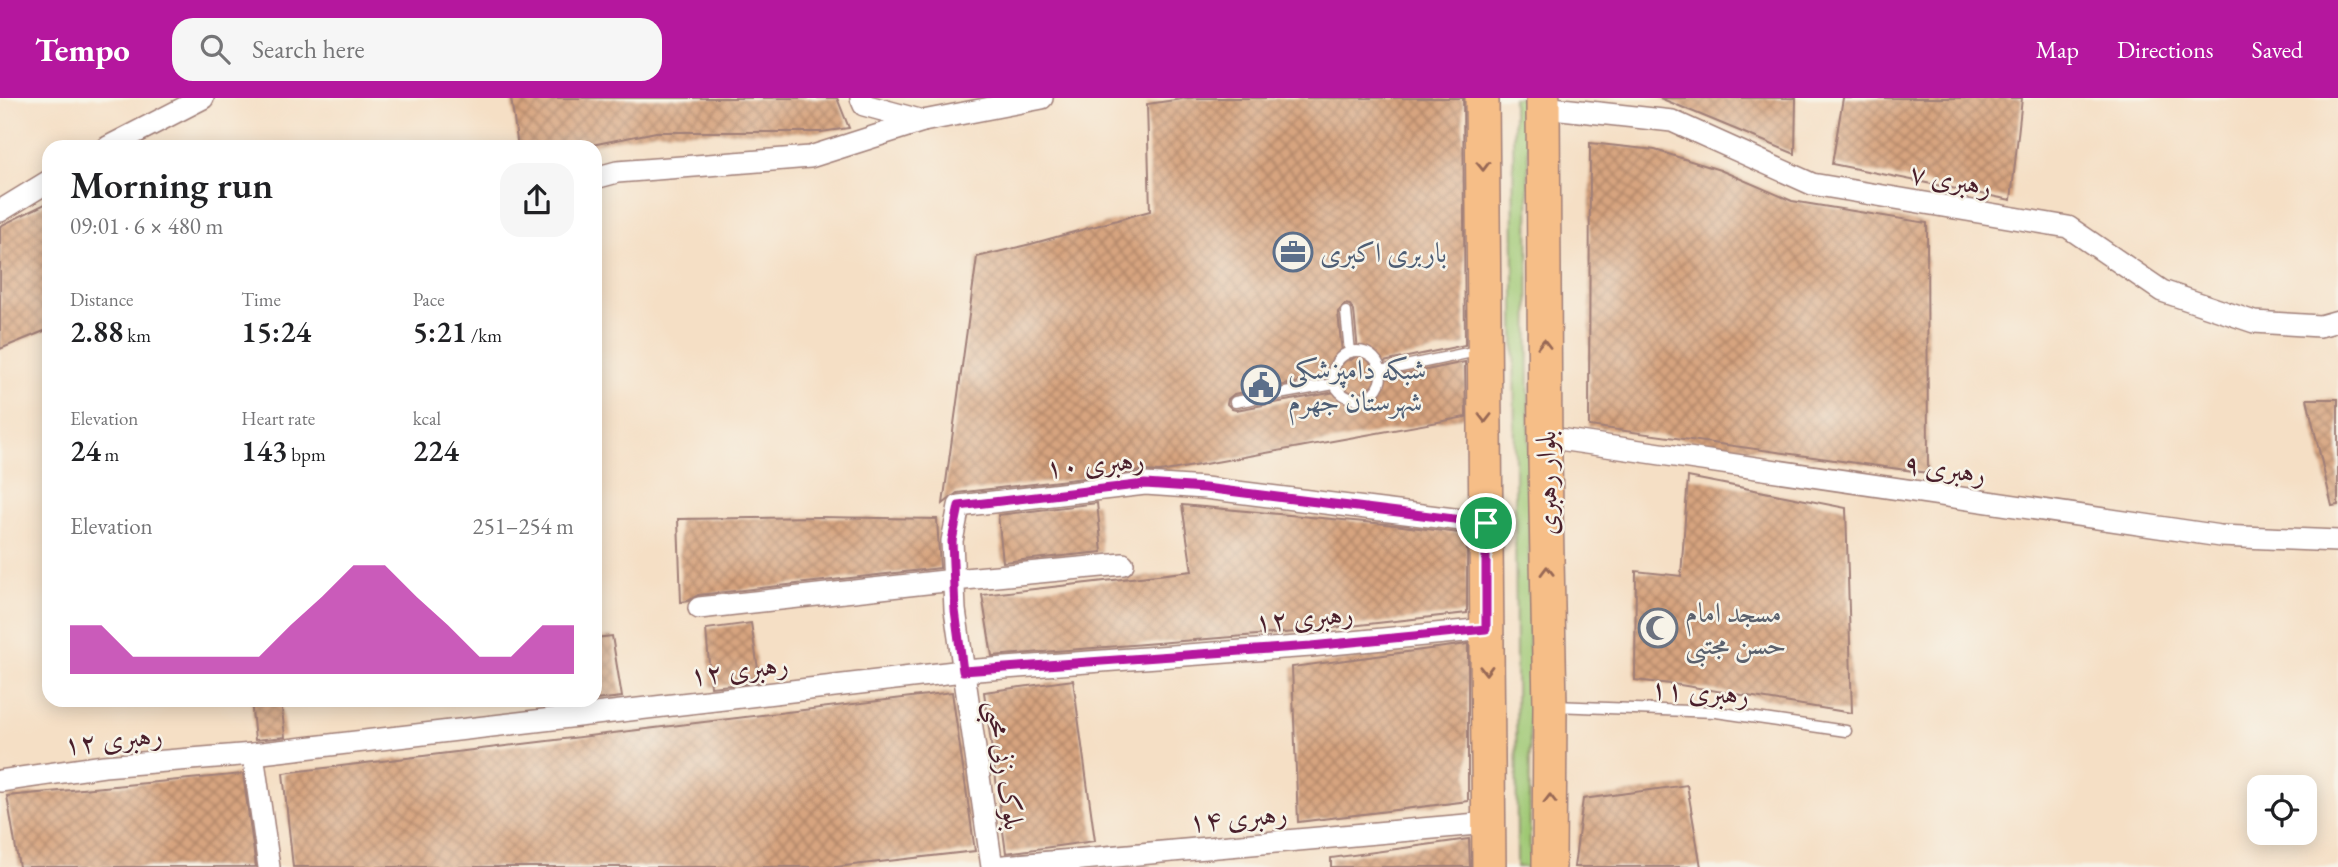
<!DOCTYPE html>
<html lang="en">
<head>
<meta charset="utf-8">
<style>
  :root { --surface:#fff; --page:#f6f6f6; --text:#202124; --muted:#757577; --accent:#b5179e }
  body { margin:0; font-family:"EB Garamond",Amiri,serif; background:var(--page); color:var(--text); height:100vh; display:flex; flex-direction:column; font-size:26px; white-space:nowrap }
  * { box-sizing:border-box; margin:0 }
  p { font-size:23px; color:var(--muted) }
  .icon { flex:none; width:38px; height:38px; fill:none; stroke:currentColor; stroke-width:2; stroke-linecap:round; stroke-linejoin:round }
  .map { position:relative; flex:1; overflow:hidden }
  .sheet { position:absolute; left:42px; top:42px; width:560px; height:567px; display:flex; flex-direction:column; background:var(--surface); border-radius:21px; box-shadow:0 4px 18px #0003 }
  .sheet>* { flex:none }
  .controls { position:absolute; left:2247px; top:677px; display:grid; gap:14px }
  .controls a { display:grid; place-items:center; width:70px; height:70px; border-radius:14px; background:var(--surface); box-shadow:0 4px 18px #0003; font-size:35px }
  .pin { position:absolute; display:grid; place-items:center; width:60px; height:60px; color:#fff; margin:-30px; border:4px solid #fff; border-radius:50%; box-shadow:0 2px 7px #0007 }
  .round { display:grid; place-items:center; flex:none; width:74px; height:74px; border-radius:21px; background:var(--page) }
  .headline { display:flex; align-items:center; justify-content:space-between; height:119px; padding:0 28px }
  h1 { font-size:38px; font-weight:600; line-height:52px }
  .metrics { display:grid; grid-template-columns:repeat(3,1fr); gap:10px; height:119px; padding:7px 28px }
  .metrics div { display:grid; align-content:center }
  .metrics b { font-size:30px; font-weight:600 }
  .metrics small { font-size:19px; font-weight:400 }
  .metrics p { font-size:19px }
  .chart { height:196px; padding:14px 28px }
  .chart p { display:flex; justify-content:space-between }
  .chart svg { width:100%; height:126px; margin-top:7px; fill:var(--accent); opacity:.7 }
  header { display:flex; align-items:center; gap:42px; box-sizing:border-box; height:98px; padding:0 35px; background:var(--accent); color:#fff }
  header strong { font-size:33px }
  nav { display:flex; gap:38px; margin-inline-start:auto; font-size:24px }
  .search { width:490px; height:63px; background:var(--page); display:flex; align-items:center; gap:18px; box-sizing:border-box; padding:0 24px; border-radius:21px; color:var(--muted); font-size:26px }
  .map>svg:first-child { display:block }
  .grass { fill:#9fc873; stroke:#74744f; stroke-width:2 }
  .building { fill:url(#building-cross-hatch); fill-rule:evenodd }
  .lines { fill:none; stroke-linecap:round; stroke-linejoin:round }
  .service-casing { stroke:#a07f78; stroke-width:13 }
  .minor-casing { stroke:#a07f78; stroke-width:24 }
  .primary-casing { stroke:#a07f78; stroke-width:36 }
  .service { stroke:#fff; stroke-width:10 }
  .minor { stroke:#fff; stroke-width:21 }
  .primary { stroke:#f6be87; stroke-width:33 }
  .oneway { stroke:#976754 }
  .route-casing { stroke:#fff; stroke-width:14 }
  .route { stroke:#b5179e; stroke-width:9 }
  .labels { text-anchor:middle; stroke-width:5; stroke-linejoin:round; paint-order:stroke }
  .street-label { font-size:28px; fill:#4a1f2b; stroke:#f7f3e8 }
  .service-label { font-size:28px; fill:#4e5e75; stroke:#f7f3e8; text-anchor:start }
  .worship-label { font-size:28px; fill:#5b616d; stroke:#f7f3e8; text-anchor:start }
</style>
</head>
<body>
<header>
<strong>Tempo</strong>
<div class="search"><svg class="icon" aria-label="search" viewBox="0 0 24 24"><circle cx="10" cy="10" r="6"/><path d="M15 15l6 6"/></svg>Search here</div>
<nav><a>Map</a><a>Directions</a><a>Saved</a></nav>
</header>
<div class="map">
<svg width="2338" height="769" viewBox="0 0 2338 769">
  <defs>
    <pattern id="building-cross-hatch" width="8" height="8" patternUnits="userSpaceOnUse" patternTransform="scale(1.75)"><rect width="8" height="8" fill="#d7a47f"/><path d="M0 0l8 8M0 8l8-8" fill="none" stroke="#b08568"/></pattern>
  </defs>
  <rect width="100%" height="100%" fill="#f7f3e8"/>
  <filter id="ink" filterUnits="userSpaceOnUse"><feTurbulence type="fractalNoise" baseFrequency=".0143" numOctaves="2"/><feDisplacementMap in="SourceGraphic" scale="14" xChannelSelector="R" yChannelSelector="G"/><feConvolveMatrix kernelMatrix="1 2 1 2 8 2 1 2 1" color-interpolation-filters="sRGB"/></filter>
  <filter id="wash" filterUnits="userSpaceOnUse"><feTurbulence type="fractalNoise" baseFrequency=".00686" numOctaves="4" result="noise"/><feDisplacementMap in="SourceGraphic" scale="28" xChannelSelector="R" yChannelSelector="G"/><feGaussianBlur stdDeviation="1.57" result="paint"/><feColorMatrix in="noise" values="0 0 0 0 0 0 0 0 0 0 0 0 0 0 0 0 0 1.4 0 .05"/><feComposite in="paint" operator="in"/></filter>
  <g filter="url(#wash)">
    <rect width="100%" height="100%" fill="#f5dfc5"/>
    <path class="grass" d="M1513 0H1528L1530 769H1517Z"/>
    <g id="blocks">
      <g class="building">
        <path d="M511 0H837L849 30 821 34H656L582 49H518Z"/>
        <path d="M1189 0H1463L1465 247 1379 265 1375 268 1373 274 1376 279 1383 281 1465 264 1466 319 1160 374 1143 373 957 395 943 406 977 159 1031 146 1150 113 1147 6ZM1345 206 1350 207 1354 213 1358 253 1357 258 1351 262 1346 261 1342 255 1338 214ZM1333 278 1340 280 1342 285 1340 291 1335 294 1236 312 1232 311 1227 306 1228 301 1234 296Z"/>
        <path d="M1660 0H1796L1795 56Z"/>
        <path d="M1843 0H2022L2011 102 1832 66Z"/>
        <path d="M1590 45 1655 52 1720 72 1792 103 1927 125 1928 375 1589 328Z"/>
        <path d="M49 104V231L0 251V128Z"/>
        <path d="M2307 301H2338V407L2332 408Z"/>
        <path d="M1688 379 1846 410 1852 615 1680 587 1635 582 1636 473 1681 478Z"/>
        <path d="M1097 405 1102 454 1003 464 998 417Z"/>
        <path d="M1182 407 1386 426 1467 436V515L1296 534 992 558 982 497 1192 473Z"/>
        <path d="M819 419 937 421 940 470 698 497 688 503 681 504 678 421Z"/>
        <path d="M751 525 760 584 711 589 706 531Z"/>
        <path d="M612 538 622 599 595 602V540Z"/>
        <path d="M1468 546V703L1298 724 1292 569Z"/>
        <path d="M1073 582 1095 743 1006 755 984 594Z"/>
        <path d="M952 594 975 753 836 769H293L283 675Z"/>
        <path d="M251 602H281L285 639 255 642Z"/>
        <path d="M243 676 256 769H19L7 698Z"/>
        <path d="M1687 687 1701 769H1574L1583 701Z"/>
        <path d="M1469 741 1470 769H1331V760Z"/>
      </g>
    </g>
  </g>
  <g filter="url(#ink)">
    <use href="#blocks" fill-opacity="0" stroke="#a07f78" stroke-width="2"/>
    <g class="lines">
      <defs>
        <g id="service">
          <path d="M1346 214 1350 254"/>
          <circle cx="1357" cy="277" r="24"/>
          <path d="M1381 273 1482 252"/>
          <path d="M1235 304 1334 286"/>
          <path d="M1553 608 1716 614 1846 633"/>
        </g>
        <g id="minor">
          <path d="M861 0 864 7 923 23"/>
          <path d="M1543 9 1672 23 1812 86 2068 129 2162 193 2254 224 2320 228 2338 223"/>
          <path d="M108 49 203 0"/>
          <path d="M595 80 617 74 810 59 923 23 1042 0"/>
          <path d="M0 113 49 83"/>
          <path d="M1545 339 2220 438 2338 443"/>
          <path d="M699 510 954 482 1123 466"/>
          <path d="M253 656 269 769"/>
          <path d="M0 683 104 668 253 656 963 573 1311 548 1486 531"/>
          <path d="M992 769 955 512 952 443 959 408 1145 386 1205 390 1486 425"/>
          <path d="M993 769 1489 725"/>
        </g>
        <g id="primary">
          <path d="M1482 0 1489 769"/>
          <path d="M1543 0 1545 361 1550 608 1549 769"/>
        </g>
      </defs>
      <use href="#service" class="service-casing"/>
      <use href="#minor" class="minor-casing"/>
      <use href="#primary" class="primary-casing"/>
      <use href="#service" class="service"/>
      <use href="#minor" class="minor"/>
      <use href="#primary" class="primary"/>
    </g>
    <defs><path id="oneway-chevron" d="M-2-3.5L2.5 0L-2 3.5" fill="none" stroke-width="1.6" stroke-linecap="round" stroke-linejoin="round" transform="scale(1.75)"/></defs>
    <g class="oneway">
      <use href="#oneway-chevron" transform="translate(1483 68) rotate(89)"/>
      <use href="#oneway-chevron" transform="translate(1544 246) rotate(-90)"/>
      <use href="#oneway-chevron" transform="translate(1485 320) rotate(90)"/>
      <use href="#oneway-chevron" transform="translate(1547 473) rotate(-91)"/>
      <use href="#oneway-chevron" transform="translate(1486 572) rotate(89)"/>
      <use href="#oneway-chevron" transform="translate(1550 701) rotate(-90)"/>
    </g>
  </g>
  <g class="lines" filter="url(#ink)">
    <defs>
      <path id="route" d="M1145 386 1205 390 1486 425V531L1311 548 963 573 955 512 952 443 959 408Z"/>
    </defs>
    <use href="#route" class="route-casing"/>
    <use href="#route" class="route"/>
  </g>
  <defs>
    <symbol id="office-ring" viewBox="-11 -11 22 22"><circle r="9.5" fill="#f7f3e8" stroke="#5c6f8a" stroke-width="1.5"/><path d="M-6-3h4V-5.5h4V-3h4V5H-6ZM-1-4.5V-3h2v-1.5ZM-6 0V1H6V0Z" fill="#5c6f8a"/></symbol>
    <symbol id="civic-ring" viewBox="-11 -11 22 22"><circle r="9.5" fill="#f7f3e8" stroke="#5c6f8a" stroke-width="1.5"/><path d="M-.6-6.5H3V-4.5H.6V-3L4-1V1h2V6H-6V1h2V-1L-.6-3ZM-1.2 2.5V6h2.4V2.5Z" fill="#5c6f8a"/></symbol>
    <symbol id="mosque-ring" viewBox="-11 -11 22 22"><circle r="9.5" fill="#f7f3e8" stroke="#6b7280" stroke-width="1.5"/><path d="M3.5-4.9A6 6 0 1 0 3.5 4.9A5 5 0 1 1 3.5-4.9Z" fill="#6b7280"/></symbol>
  </defs>
  <g fill-rule="evenodd">
    <use href="#office-ring" x="1271" y="132" width="44" height="44"/>
    <use href="#civic-ring" x="1239" y="265" width="44" height="44"/>
    <use href="#mosque-ring" x="1636" y="508" width="44" height="44"/>
  </g>
  <g class="labels">
    <g class="street-label">
      <text transform="translate(1951 81) rotate(10)" y="10">رهبری ۷</text>
      <text transform="translate(1095 365) rotate(-5)" y="10">رهبری ۱۰</text>
      <text transform="translate(1945 370) rotate(8)" y="10">رهبری ۹</text>
      <text transform="translate(1546 385) rotate(-91)" y="10">بلوار رهبری</text>
      <text transform="translate(1304 519) rotate(-5)" y="10">رهبری ۱۲</text>
      <text transform="translate(739 571) rotate(-7)" y="10">رهبری ۱۲</text>
      <text transform="translate(1700 593) rotate(4)" y="10">رهبری ۱۱</text>
      <text transform="translate(113 641) rotate(-6)" y="10">رهبری ۱۲</text>
      <text transform="translate(1006 667) rotate(82)" y="10">بلوک زنی محبی</text>
      <text transform="translate(1238 719) rotate(-5)" y="10">رهبری ۱۴</text>
    </g>
    <g class="service-label">
      <text x="1320" y="164">باربری اکبری</text>
      <text x="1288" y="281">شبکه دامپزشکی<tspan x="1288" dy="32">شهرستان جهرم</tspan></text>
    </g>
    <g class="worship-label">
      <text x="1685" y="524">مسجد امام<tspan x="1685" dy="32">حسن مجتبی</tspan></text>
    </g>
  </g>
</svg>
<div class="controls">
<a><svg class="icon" aria-label="locate" viewBox="0 0 24 24"><circle cx="12" cy="12" r="6"/><path d="M12 2v4M12 18v4M2 12h4M18 12h4"/></svg></a>
</div>
<div class="pin" style="left:1486px;top:425px;background:#1e9e55"><svg class="icon" aria-label="arrive" viewBox="0 0 24 24"><path d="M6 21V4h12l-3 4 3 4H6"/></svg></div>
<section class="sheet">
<div class="headline"><div><h1>Morning run</h1><p>09:01 · 6 × 480 m</p></div><a class="round"><svg class="icon" aria-label="share" viewBox="0 0 24 24"><path d="M12 15V3M7 8l5-5 5 5M5 13v7h14v-7"/></svg></a></div>
<div class="metrics">
<div><p>Distance</p><b>2.88<small> km</small></b></div>
<div><p>Time</p><b>15:24</b></div>
<div><p>Pace</p><b>5:21<small> /km</small></b></div>
</div>
<div class="metrics">
<div><p>Elevation</p><b>24<small> m</small></b></div>
<div><p>Heart rate</p><b>143<small> bpm</small></b></div>
<div><p>kcal</p><b>224</b></div>
</div>
<div class="chart"><p><span>Elevation</span>251–254 m</p>
<svg viewBox="0 0 160 44" preserveAspectRatio="none"><path d="M0 44V27L10 27L20 38L30 38L40 38L50 38L60 38L70 27L80 17L90 6L100 6L110 17L120 27L130 38L140 38L150 27L160 27V44z"/></svg>
</div>
</section>
</div>
</body>
</html>
